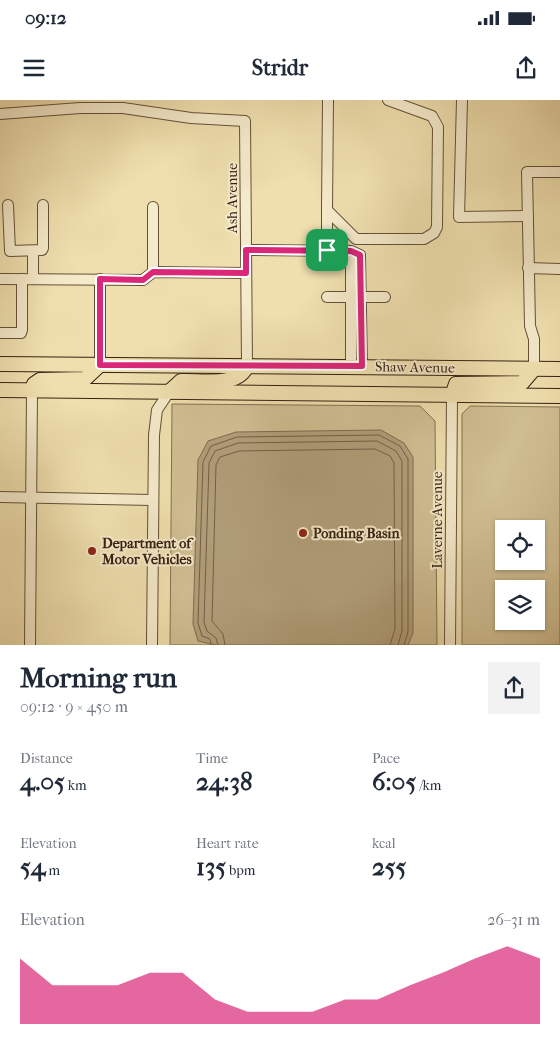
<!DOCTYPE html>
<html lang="en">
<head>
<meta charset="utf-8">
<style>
  :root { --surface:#fff; --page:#f2f2f3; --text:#1f2937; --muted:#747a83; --accent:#db2777 }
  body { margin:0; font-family:"IM FELL French Canon",serif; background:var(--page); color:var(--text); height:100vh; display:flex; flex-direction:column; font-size:19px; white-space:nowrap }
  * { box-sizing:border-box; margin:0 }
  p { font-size:16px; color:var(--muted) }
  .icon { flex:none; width:28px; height:28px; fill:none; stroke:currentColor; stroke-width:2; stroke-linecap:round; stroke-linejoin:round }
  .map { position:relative; height:545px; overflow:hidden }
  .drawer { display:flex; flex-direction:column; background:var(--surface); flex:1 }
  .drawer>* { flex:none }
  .fabs { position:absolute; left:495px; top:420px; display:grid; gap:10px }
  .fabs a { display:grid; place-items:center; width:50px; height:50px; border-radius:0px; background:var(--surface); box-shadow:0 1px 4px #0004; font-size:25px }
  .pin { position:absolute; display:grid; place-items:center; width:42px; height:42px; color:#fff; margin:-21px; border-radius:10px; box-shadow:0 2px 8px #0006 }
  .round { display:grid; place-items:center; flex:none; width:52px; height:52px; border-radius:0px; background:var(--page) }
  .head { display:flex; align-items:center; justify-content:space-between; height:85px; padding:0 20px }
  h1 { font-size:28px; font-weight:800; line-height:38px }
  .stats { display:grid; grid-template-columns:repeat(3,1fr); gap:8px; height:85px; padding:5px 20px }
  .stats div { display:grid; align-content:center }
  .stats b { font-size:25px; font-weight:800 }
  .stats small { font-size:14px; font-weight:400 }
  .stats p { font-size:14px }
  .chart { height:140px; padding:10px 20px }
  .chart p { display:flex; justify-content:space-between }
  .chart svg { width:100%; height:90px; margin-top:5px; fill:var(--accent); opacity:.7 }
  .status { display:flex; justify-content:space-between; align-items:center; height:35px; padding:0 25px; background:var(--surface); direction:ltr }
  .status svg { height:14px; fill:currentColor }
  header { display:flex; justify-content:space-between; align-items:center; height:65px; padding:0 20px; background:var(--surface); font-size:22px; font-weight:800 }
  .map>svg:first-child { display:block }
  .green { fill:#d0bf93; stroke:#837052; fill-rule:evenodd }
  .water { fill:#b09e79; stroke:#7f6c50 }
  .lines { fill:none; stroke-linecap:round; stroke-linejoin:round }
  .shore { stroke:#735f46; stroke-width:1 }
  .minor-casing { stroke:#645039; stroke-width:12 }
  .major-casing { stroke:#362012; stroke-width:16 }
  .minor { stroke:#f5eaca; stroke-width:10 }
  .major { stroke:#efdfae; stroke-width:14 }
  .route-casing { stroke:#fff; stroke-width:10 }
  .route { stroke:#db2777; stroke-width:6 }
  .poi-dot { fill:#8f2418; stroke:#f5eaca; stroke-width:2 }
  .labels { text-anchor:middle; stroke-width:4; stroke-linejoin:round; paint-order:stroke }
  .street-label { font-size:14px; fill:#362012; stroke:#f5eaca }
  .poi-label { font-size:14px; font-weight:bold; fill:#362012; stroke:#f5eaca; text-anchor:start }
</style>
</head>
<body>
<div class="status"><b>09:12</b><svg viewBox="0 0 49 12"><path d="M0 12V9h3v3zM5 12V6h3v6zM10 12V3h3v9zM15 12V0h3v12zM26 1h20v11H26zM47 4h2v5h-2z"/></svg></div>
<header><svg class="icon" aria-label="menu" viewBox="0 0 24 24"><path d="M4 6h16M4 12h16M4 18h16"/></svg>Stridr<svg class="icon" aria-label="share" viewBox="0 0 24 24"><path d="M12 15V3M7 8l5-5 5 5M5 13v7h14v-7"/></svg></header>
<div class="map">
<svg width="560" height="545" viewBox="0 0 560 545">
  <rect width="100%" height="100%" fill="#efdfae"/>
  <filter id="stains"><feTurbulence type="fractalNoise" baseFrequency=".004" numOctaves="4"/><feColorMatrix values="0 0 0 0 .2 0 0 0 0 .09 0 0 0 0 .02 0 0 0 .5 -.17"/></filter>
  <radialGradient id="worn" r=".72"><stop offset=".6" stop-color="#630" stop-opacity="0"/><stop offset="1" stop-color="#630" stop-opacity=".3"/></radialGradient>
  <g class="green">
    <path d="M172 304 420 306 435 321 437 545H170Z"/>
    <path d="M470 306 560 307V545H462V314ZM504 429H536V461H504ZM504 489H536V521H504Z"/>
  </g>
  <path class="water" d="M381 330 404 343 413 357V533L408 545H216L198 541 193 524 198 360 208 341 236 332Z"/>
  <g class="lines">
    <g class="shore">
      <path d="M211 545 210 539 202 536 198 523 203 362 211 346 237 337 379 335 400 346 408 359V532L404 545"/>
      <path d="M218 545 216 538 207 531 204 522 209 363 215 351 238 343 377 341 396 351 402 361V531L398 545"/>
      <path d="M225 545 223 534 212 521 216 365 220 357 239 351 375 349 390 356 394 363 395 529 390 545"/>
    </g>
    <defs>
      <g id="minor">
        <path d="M328 0 327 110 356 139H424L434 133 437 127 438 27 432 16 388 0"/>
        <path d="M462 0 459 117 528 116"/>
        <path d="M0 14 80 8H123L191 18 245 21 247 265"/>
        <path d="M8 105 10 151 42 150 43 148V105"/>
        <path d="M246 150 351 151 360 155 362 266"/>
        <path d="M327 150V110"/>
        <path d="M528 168 560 169"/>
        <path d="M153 172V107"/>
        <path d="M0 179 143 180 153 172 246 173"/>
        <path d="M33 179V151"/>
        <path d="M100 179V265"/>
        <path d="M327 197H385"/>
        <path d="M0 233H21L22 230V179"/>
        <path d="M351 266V151"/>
        <path d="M534 269V239L530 226 527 72H560"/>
        <path d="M0 397 152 400"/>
        <path d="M30 545 32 291"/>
        <path d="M152 545 154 335 157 310 169 292"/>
        <path d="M450 545 452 296"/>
      </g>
      <g id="major">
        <path d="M0 264 560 269"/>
        <path d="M0 290 560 296"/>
        <path d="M32 291 34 284 40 280 85 279 100 265"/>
        <path d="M169 292 181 281C201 280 240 288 247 265"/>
        <path d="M452 296 456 284 522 283 534 269"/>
      </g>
    </defs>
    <use href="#minor" class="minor-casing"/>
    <use href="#major" class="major-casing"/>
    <use href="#minor" class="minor"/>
    <use href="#major" class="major"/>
  </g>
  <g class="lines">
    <defs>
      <path id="route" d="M246 150 351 151 360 155 362 266 100 265V179L143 180 153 172 246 173Z"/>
    </defs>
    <use href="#route" class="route-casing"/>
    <use href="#route" class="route"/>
  </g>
  <g class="poi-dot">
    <circle cx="303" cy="433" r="5"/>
    <circle cx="92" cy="451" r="5"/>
  </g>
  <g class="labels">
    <g class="street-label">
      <text transform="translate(232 98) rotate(-90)" y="5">Ash Avenue</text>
      <text transform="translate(415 267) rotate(1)" y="5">Shaw Avenue</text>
      <text transform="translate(437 420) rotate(-90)" y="5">Laverne Avenue</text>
    </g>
    <g class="poi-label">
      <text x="313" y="438">Ponding Basin</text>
      <text x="102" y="448">Department of<tspan x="102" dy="16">Motor Vehicles</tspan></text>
    </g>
  </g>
  <rect width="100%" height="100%" filter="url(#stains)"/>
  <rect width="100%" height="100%" fill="url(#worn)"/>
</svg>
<div class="fabs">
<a><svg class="icon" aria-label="locate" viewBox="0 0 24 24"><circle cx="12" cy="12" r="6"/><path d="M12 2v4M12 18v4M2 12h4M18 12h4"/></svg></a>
<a><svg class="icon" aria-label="layers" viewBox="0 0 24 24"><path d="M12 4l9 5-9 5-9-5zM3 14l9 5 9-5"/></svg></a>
</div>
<div class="pin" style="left:327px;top:150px;background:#1e9e55"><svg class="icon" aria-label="arrive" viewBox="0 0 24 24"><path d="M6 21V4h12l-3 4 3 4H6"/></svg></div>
</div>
<section class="drawer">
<div class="head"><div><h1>Morning run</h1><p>09:12 · 9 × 450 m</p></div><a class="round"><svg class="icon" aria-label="share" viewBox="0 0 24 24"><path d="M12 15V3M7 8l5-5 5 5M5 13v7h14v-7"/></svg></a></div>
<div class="stats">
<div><p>Distance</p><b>4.05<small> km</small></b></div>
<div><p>Time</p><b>24:38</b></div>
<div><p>Pace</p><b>6:05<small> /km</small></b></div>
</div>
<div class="stats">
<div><p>Elevation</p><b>54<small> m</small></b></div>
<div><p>Heart rate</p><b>135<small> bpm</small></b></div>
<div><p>kcal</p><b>255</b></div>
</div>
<div class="chart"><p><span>Elevation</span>26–31 m</p>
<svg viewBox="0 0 160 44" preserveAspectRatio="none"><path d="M0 44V12L10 25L20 25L30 25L40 19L50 19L60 32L70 38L80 38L90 38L100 32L110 32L120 25L130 19L140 12L150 6L160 12V44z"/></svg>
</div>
</section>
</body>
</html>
